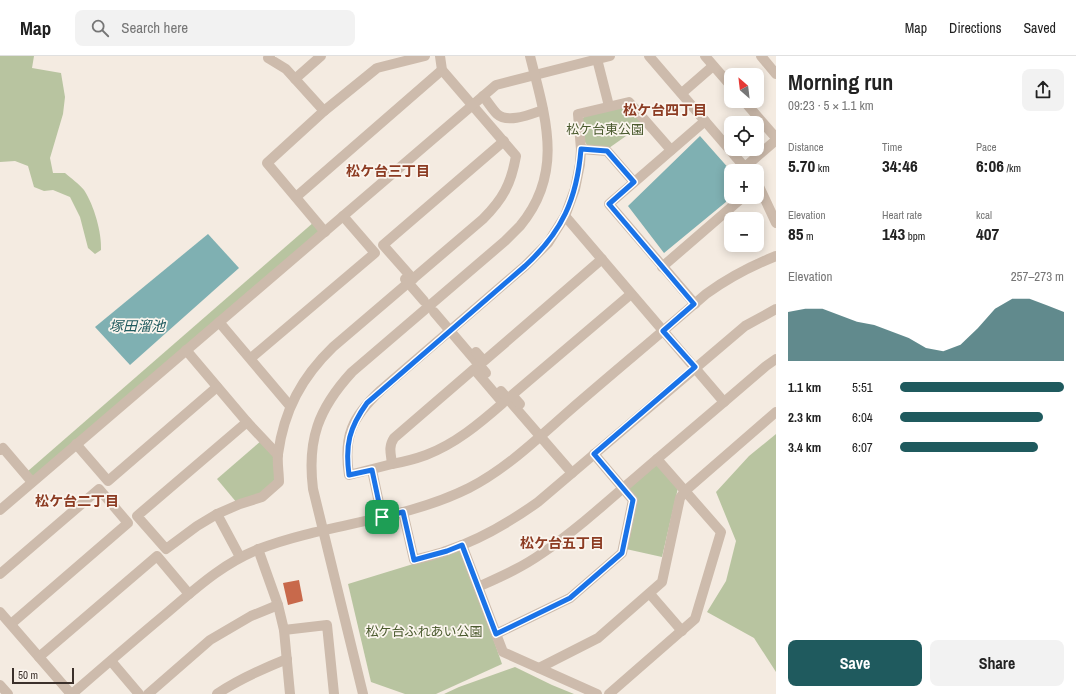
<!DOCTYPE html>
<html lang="en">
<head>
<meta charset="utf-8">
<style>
  :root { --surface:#fff; --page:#f2f2f2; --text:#222; --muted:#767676; --line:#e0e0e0; --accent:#1f5a5e }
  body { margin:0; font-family:"Archivo Narrow","Noto Sans JP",sans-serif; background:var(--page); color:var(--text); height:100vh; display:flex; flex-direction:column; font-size:15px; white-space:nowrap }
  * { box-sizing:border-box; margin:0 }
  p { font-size:13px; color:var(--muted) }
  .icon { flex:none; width:22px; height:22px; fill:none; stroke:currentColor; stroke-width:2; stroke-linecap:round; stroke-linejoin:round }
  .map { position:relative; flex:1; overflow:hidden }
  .drawer { display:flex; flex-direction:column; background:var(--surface); width:300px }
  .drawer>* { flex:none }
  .needle { width:26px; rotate:332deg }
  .fabs { position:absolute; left:724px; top:12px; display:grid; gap:8px }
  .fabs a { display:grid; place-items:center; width:40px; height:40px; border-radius:8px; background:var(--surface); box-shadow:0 2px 10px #0003; font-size:20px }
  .scale { position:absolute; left:12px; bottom:10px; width:62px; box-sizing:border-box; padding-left:4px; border:2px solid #3b302b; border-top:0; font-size:11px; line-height:14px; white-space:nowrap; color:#3b302b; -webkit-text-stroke:3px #fbf5ee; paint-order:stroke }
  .pin { position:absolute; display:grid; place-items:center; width:34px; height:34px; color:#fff; margin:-17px; border-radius:8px; box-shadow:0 2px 6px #0006 }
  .round { display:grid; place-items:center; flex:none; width:42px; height:42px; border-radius:8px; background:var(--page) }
  .headline { display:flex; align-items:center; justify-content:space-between; height:68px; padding:0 12px }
  h1 { font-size:22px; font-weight:800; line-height:30px }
  .metrics { display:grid; grid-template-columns:repeat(3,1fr); gap:6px; height:68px; padding:4px 12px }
  .metrics div { display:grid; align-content:center }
  .metrics b { font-size:17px; font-weight:800 }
  .metrics small { font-size:11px; font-weight:400 }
  .metrics p { font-size:11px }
  .chart { height:112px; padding:8px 12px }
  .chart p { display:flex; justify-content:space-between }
  .chart svg { width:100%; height:72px; margin-top:4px; fill:var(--accent); opacity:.7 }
  .cta { display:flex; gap:8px; margin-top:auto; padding:8px 12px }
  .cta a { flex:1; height:46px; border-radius:8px; background:var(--accent); color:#fff; font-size:16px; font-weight:800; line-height:46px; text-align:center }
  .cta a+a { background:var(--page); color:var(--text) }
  ul { padding:0 12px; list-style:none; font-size:13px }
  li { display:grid; grid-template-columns:64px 48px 1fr; align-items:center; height:30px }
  li i { height:10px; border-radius:5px; background:var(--accent) }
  header { display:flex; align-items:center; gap:24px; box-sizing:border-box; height:56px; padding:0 20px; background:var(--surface); border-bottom:1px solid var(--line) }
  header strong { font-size:19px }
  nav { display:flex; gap:22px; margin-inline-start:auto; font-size:14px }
  .search { width:280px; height:36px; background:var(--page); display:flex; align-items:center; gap:10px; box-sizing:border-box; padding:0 14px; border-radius:8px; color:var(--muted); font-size:15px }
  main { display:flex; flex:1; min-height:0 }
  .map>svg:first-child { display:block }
  .green { fill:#b8c4a0 }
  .water { fill:#7fb0b2 }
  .building { fill:#c8694b }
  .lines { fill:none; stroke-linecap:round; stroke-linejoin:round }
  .minor { stroke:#cdbbac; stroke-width:10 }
  .route-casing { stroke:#fff; stroke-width:8 }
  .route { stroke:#1a73e8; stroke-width:5 }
  .labels { text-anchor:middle; stroke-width:3.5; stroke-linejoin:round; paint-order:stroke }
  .park-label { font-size:13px; fill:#4a5a2e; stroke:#fbf5ee }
  .neighbourhood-label { font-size:14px; font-weight:bold; fill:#8c3b22; stroke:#fbf5ee }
  .water-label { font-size:14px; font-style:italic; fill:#1f5a5e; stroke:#fbf5ee }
</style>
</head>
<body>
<header>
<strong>Map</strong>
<div class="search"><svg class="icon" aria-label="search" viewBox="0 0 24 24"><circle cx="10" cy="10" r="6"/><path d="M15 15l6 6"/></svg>Search here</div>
<nav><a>Map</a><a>Directions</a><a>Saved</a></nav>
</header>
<main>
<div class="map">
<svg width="776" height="638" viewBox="0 0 776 638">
  <rect width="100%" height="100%" fill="#f4ebe1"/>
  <g class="green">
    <path d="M0 0H34L32 12 61 17 65 41 63 58 50 102 53 117H65C71 122 79 128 84 134 94 149 102 177 101 194L95 198 88 192 80 161 70 141 53 134 44 135 34 131 28 110 15 105 0 106Z"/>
    <path d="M625 50 630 52 643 68 609 92 587 89 585 86 582 63 585 60Z"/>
    <path d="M314 166 320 175 33 422 28 415Z"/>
    <path d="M776 378V616L754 582 707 556 726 525 736 485 716 436 749 400Z"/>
    <path d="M262 384 277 400 278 425 261 439 237 447 217 423Z"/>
    <path d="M657 407 678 432 662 501 626 493 637 444 628 432Z"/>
    <path d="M462 493 502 608 436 638H405L371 626 348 528Z"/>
    <path d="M515 611 552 629 574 638H444L459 631Z"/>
  </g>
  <g class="water">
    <path d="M700 80 731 115V141H732L664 197 628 150Z"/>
    <path d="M208 178 239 212 130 309 95 271Z"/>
  </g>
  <path class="building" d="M299 524 303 545 288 549 283 527Z"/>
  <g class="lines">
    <g class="minor">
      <path d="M270 0 268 2 286 13 324 55"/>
      <path d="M649 0 748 115"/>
      <path d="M705 0 731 30"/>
      <path d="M761 0 776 18"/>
      <path d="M597 3 609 50"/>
      <path d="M295 23 321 0"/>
      <path d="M682 37 713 10"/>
      <path d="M483 40C488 46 492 53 497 58 508 68 531 58 543 54"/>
      <path d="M744 45 776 82"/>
      <path d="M581 93 607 95 634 126"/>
      <path d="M745 111 776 84"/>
      <path d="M757 126 776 167"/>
      <path d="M296 141 442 14"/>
      <path d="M565 160 724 346 657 403"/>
      <path d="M325 176 267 107 324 55 377 12 425 0"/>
      <path d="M662 211 743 141"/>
      <path d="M405 223 424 245"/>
      <path d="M413 223 383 189 504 85"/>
      <path d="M695 248 609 148 705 65"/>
      <path d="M434 256 486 317"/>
      <path d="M219 266 290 350"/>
      <path d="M186 294 247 366 278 399"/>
      <path d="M476 296 484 305 602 203"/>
      <path d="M251 302 375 197 343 160"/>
      <path d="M474 313 503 347C479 368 455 388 426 399 415 403 403 406 392 408 391 398 388 391 394 382Z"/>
      <path d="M501 335 572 417"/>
      <path d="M724 346 766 310 776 303"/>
      <path d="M520 348 512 339 631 238"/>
      <path d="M247 366 137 460 166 493 197 470 217 458 240 448 262 441 279 426C279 417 277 407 278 398 284 354 302 321 333 291L483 163C503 143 511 128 516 100L442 14 440 0"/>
      <path d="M76 388 108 425 217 331"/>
      <path d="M0 394 3 392 32 426"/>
      <path d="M392 408 349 419C343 380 352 361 381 334L525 210 548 187 565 160 575 133 580 108 581 93 578 58 629 46 671 94"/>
      <path d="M372 414 382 461"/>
      <path d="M0 454 496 29 610 0"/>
      <path d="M403 456 414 504C425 501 436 499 446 495 479 484 510 466 538 446L745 270 776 253"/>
      <path d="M217 458 240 501"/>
      <path d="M462 489 503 596 597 638"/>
      <path d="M258 493 278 549 284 574 290 638"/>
      <path d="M0 518 99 433 128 467 11 568"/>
      <path d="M478 531C500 521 521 512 541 498 582 470 619 435 657 403L721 476 695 563 609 638"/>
      <path d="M650 538 682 575"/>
      <path d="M0 556 71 638"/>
      <path d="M284 574 327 569 334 638"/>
      <path d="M496 578 570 542 622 497 633 444 594 398"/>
      <path d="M39 601 157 500 189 538"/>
      <path d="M111 605 139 638"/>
      <path d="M539 612 598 582 662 526 680 442 685 435 776 356"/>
      <path d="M0 629 8 638"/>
      <path d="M72 638C102 612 132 586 162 561 193 535 221 508 259 493 327 467 403 465 469 432 506 413 537 383 569 355 614 316 660 278 706 238 728 222 751 210 776 200"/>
      <path d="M148 638 210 584 251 560 278 549"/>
      <path d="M217 638C239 623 262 613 287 603"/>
      <path d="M363 638 313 433C307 384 318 353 352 316L505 185C510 180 515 175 520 170 565 116 545 60 530 0"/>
    </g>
  </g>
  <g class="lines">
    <defs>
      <path id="route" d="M581 93 607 95 634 126 609 148 694 248 663 275 695 311 594 398 633 444 622 497 570 542 496 578 462 489 447 495 414 504 403 456 382 461 372 414 349 419C345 389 349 372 367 347L525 210C562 176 577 143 581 93Z"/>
    </defs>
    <use href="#route" class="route-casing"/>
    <use href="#route" class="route"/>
  </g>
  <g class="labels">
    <g class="park-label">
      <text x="605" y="78">松ケ台東公園</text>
      <text x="424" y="580">松ケ台ふれあい公園</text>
    </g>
    <g class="neighbourhood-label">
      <text x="665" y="59">松ケ台四丁目</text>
      <text x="388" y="120">松ケ台三丁目</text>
      <text x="77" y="450">松ケ台二丁目</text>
      <text x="562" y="492">松ケ台五丁目</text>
    </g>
    <g class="water-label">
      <text x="137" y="275">塚田溜池</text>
    </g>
  </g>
</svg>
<div class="fabs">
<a><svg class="needle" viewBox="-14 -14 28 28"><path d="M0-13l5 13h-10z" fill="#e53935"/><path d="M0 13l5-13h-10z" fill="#767676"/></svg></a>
<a><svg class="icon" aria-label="locate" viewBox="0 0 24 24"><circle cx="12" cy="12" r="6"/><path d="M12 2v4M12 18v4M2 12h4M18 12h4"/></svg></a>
<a>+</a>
<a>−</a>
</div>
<div class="scale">50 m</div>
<div class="pin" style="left:382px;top:461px;background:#1e9e55"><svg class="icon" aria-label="arrive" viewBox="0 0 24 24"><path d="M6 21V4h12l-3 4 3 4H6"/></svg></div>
</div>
<section class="drawer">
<div class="headline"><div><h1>Morning run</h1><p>09:23 · 5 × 1.1 km</p></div><a class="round"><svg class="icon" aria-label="share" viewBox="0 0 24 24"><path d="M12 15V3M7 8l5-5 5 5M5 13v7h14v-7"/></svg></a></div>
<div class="metrics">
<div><p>Distance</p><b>5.70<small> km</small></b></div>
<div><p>Time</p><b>34:46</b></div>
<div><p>Pace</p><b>6:06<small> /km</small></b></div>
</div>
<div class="metrics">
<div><p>Elevation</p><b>85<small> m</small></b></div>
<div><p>Heart rate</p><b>143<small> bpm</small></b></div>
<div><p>kcal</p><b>407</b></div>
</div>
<div class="chart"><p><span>Elevation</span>257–273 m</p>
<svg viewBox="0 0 160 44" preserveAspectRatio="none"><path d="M0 44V14L10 12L20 12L30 16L40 20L50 22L60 26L70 30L80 36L90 38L100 34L110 24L120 12L130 6L140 6L150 10L160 14V44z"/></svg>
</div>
<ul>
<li><b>1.1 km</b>5:51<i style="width:100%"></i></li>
<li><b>2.3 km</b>6:04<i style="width:87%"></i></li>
<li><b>3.4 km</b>6:07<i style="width:84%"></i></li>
</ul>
<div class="cta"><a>Save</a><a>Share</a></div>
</section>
</main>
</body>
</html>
